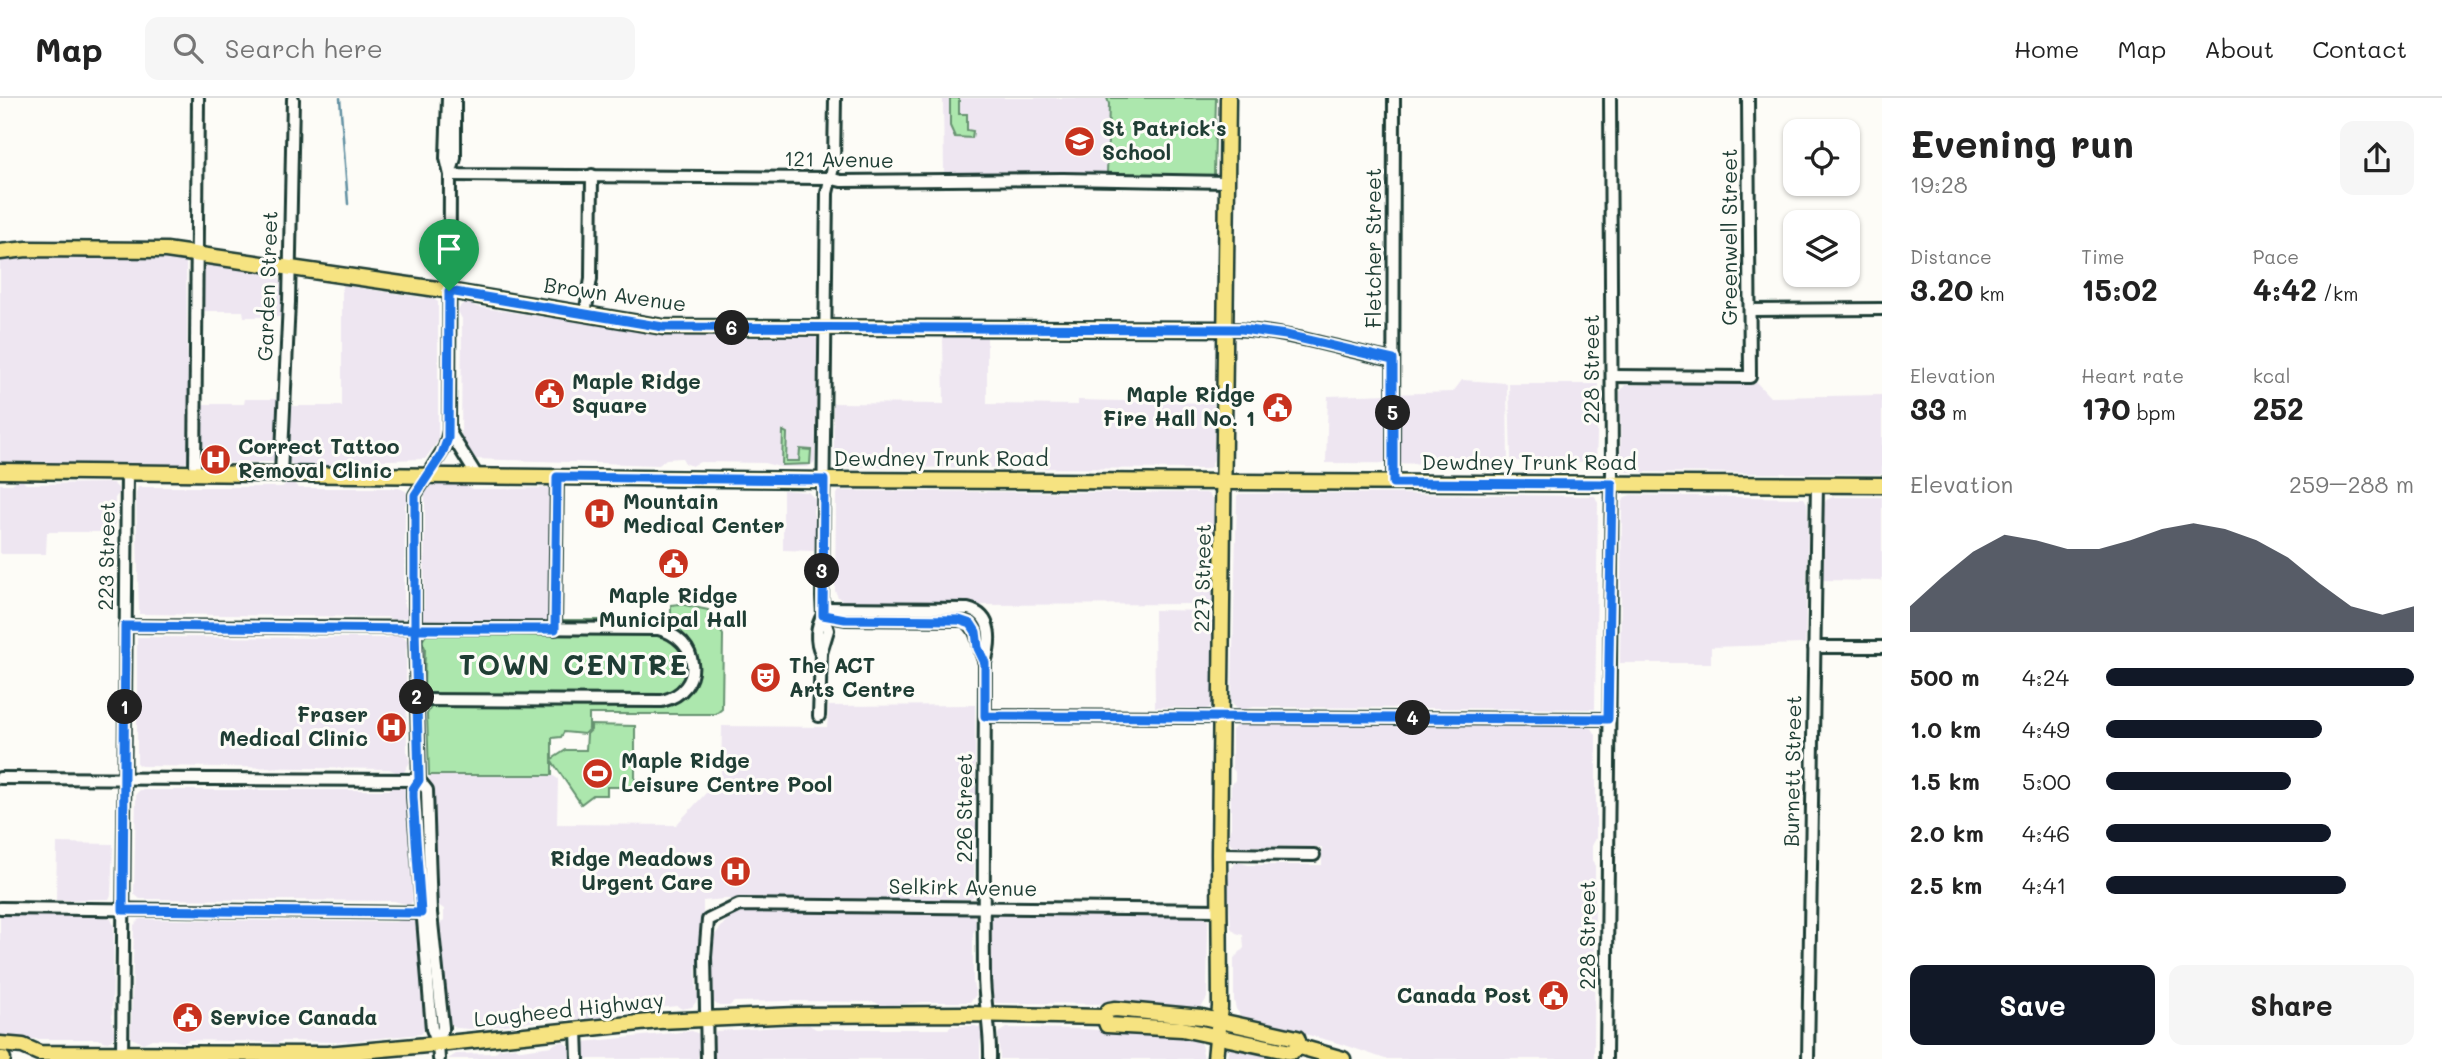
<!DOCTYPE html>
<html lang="en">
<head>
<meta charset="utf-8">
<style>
  :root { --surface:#fff; --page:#f6f6f6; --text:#222; --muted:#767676; --line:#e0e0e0; --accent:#111827 }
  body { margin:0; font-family:Mali,sans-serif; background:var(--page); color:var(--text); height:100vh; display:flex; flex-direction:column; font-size:26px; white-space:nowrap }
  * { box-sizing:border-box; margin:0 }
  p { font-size:23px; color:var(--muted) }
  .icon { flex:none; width:38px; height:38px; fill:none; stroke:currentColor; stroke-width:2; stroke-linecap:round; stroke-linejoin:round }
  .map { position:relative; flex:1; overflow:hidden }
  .side { display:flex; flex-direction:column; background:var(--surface); width:560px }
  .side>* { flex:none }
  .buttons { position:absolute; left:1783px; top:21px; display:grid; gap:14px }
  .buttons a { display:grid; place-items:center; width:77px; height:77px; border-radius:14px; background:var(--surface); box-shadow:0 2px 5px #0004; font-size:35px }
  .pin { position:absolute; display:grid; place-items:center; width:60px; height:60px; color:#fff; margin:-72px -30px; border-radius:50% 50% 50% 0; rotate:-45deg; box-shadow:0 0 7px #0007 }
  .pin .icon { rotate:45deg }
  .km { position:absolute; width:35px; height:35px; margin:-18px; border-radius:50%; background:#222; color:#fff; font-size:19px; line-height:35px; text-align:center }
  .round { display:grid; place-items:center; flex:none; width:74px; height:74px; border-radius:14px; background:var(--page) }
  .headline { display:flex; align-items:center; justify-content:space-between; height:119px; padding:0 28px }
  h1 { font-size:38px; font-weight:800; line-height:52px }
  .figures { display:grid; grid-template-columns:repeat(3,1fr); gap:10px; height:119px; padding:7px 28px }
  .figures div { display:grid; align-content:center }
  .figures b { font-size:30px; font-weight:800 }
  .figures small { font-size:19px; font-weight:400 }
  .figures p { font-size:19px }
  .chart { height:196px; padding:14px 28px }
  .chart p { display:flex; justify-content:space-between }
  .chart svg { width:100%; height:126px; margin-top:7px; fill:var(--accent); opacity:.7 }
  .cta { display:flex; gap:14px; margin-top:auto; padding:14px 28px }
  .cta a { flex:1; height:80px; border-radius:14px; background:var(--accent); color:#fff; font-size:28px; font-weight:800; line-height:80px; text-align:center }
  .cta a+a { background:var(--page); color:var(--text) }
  ul { padding:0 28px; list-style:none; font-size:23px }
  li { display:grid; grid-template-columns:112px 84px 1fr; align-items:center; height:52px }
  li i { height:18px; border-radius:9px; background:var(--accent) }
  header { display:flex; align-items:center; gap:42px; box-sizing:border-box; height:98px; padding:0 35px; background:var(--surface); border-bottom:2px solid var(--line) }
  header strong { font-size:33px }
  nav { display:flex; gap:38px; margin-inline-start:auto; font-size:24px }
  .search { width:490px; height:63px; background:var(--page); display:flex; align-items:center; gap:18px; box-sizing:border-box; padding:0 24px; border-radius:14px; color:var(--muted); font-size:26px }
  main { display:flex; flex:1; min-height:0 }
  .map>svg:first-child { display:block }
  .built { fill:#eee6f1 }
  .green { fill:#ace7ad; stroke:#669270; stroke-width:2 }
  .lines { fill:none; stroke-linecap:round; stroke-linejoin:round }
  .stream { stroke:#608fa1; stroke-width:2.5 }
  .minor-casing { stroke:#1f3d34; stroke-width:16 }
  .major-casing { stroke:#1f3d34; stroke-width:19 }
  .minor { stroke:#fdfcf7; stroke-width:10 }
  .major { stroke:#f6e381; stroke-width:14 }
  .route-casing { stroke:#fff; stroke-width:14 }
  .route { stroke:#1a73e8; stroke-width:9 }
  .labels { text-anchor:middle; stroke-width:6; stroke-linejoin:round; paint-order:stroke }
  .poi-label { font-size:21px; font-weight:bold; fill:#1f3d34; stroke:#fdfcf7; text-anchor:start }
  .street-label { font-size:21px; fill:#1f3d34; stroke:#fdfcf7 }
  .district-label { font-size:28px; font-weight:bold; letter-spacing:2px; fill:#1f3d34; stroke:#fdfcf7 }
</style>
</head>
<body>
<header>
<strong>Map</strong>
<div class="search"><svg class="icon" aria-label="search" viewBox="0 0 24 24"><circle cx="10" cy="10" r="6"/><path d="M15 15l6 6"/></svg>Search here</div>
<nav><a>Home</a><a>Map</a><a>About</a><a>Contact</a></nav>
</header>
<main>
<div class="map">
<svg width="1882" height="961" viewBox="0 0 1882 961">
  <rect width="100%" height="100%" fill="#fdfcf7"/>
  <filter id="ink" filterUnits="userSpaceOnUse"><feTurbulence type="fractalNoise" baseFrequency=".0143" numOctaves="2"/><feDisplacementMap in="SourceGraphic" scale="14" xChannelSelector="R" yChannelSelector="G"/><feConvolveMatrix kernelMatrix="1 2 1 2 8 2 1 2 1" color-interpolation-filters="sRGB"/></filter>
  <g filter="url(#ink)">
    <g class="built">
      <path d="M943 0H1215L1213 77 944 75Z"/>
      <path d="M16 160 177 161 186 164 189 359 187 364 183 366 0 364V163Z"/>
      <path d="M212 166 271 176 279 179 282 185V219H244L243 213H199L201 170Z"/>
      <path d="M342 187 424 200 430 198 438 204V343L425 361 355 363 341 367H294L289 364 287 353 288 308H342Z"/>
      <path d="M466 204 477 209 663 237H796L802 233 813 235 820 246 817 261 815 364 808 369H780L764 365 700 364 692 368 685 365 682 360 666 361 659 367 474 361 468 357 461 343 462 221 458 213 461 207Z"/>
      <path d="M943 236 987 237V306L1078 307V302L1214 305V361L1211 369 1206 371 837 369 834 363 833 305 944 306Z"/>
      <path d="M1462 282 1507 285 1508 366 1326 365 1328 298 1453 294Z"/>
      <path d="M1737 284 1741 287 1755 286 1756 284 1770 299 1882 297V376L1627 374 1621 371 1620 294 1625 287Z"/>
      <path d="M1509 286H1599L1596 364 1511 363Z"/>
      <path d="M245 301H277L275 364 209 365 205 363 199 306H244Z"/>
      <path d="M16 383H23L26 386 113 385 118 390 119 395 115 400V434H47L46 456H0V386H12Z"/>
      <path d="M287 386H294L299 390H399L406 393 408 400 405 408 404 505 408 514 407 519 395 523 387 519 139 516 136 395 138 389H282Z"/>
      <path d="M435 387H465L473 391 552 390 550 525 489 526 487 523 478 526 423 523 421 518 424 510 425 395 429 389Z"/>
      <path d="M783 392 808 394 816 402 813 413 816 431 814 453 783 452Z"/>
      <path d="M839 393 1206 395 1210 397 1213 402 1216 453 1213 458 1212 506 973 507 845 505 838 499 835 493 836 398Z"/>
      <path d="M1306 395 1595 398 1598 405 1595 611 1253 609 1240 612 1235 610 1230 602 1232 592 1237 398 1239 396Z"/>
      <path d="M1631 397 1804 400 1807 405 1808 424 1805 546 1711 549V565H1620L1622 406 1625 399Z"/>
      <path d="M1833 399H1882V483L1822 482 1823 409 1826 402Z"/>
      <path d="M1154 512 1213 513 1214 603 1209 610 1203 612 1190 610 1155 609Z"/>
      <path d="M397 536 403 538 408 543 406 551 407 655 410 664 404 674 398 675 389 671 141 668 137 666V539L387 540Z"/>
      <path d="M975 607V686L978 695 976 702 970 705V718L977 727 975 738 974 782 977 790 976 796 970 801H725L703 803V849L700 851 699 863 696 868V891L699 900 692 909 682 911 677 908 604 916 599 921H557L470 931 456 930 450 925 447 915 438 827 444 822V811L438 807 435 803 434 709 429 677H552L558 681 557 726 676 727 721 679 722 628 827 629 829 608Z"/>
      <path d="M1237 627H1585L1592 630 1596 637V740L1592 748V761L1595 765V774L1594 961H1385L1342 946 1252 922 1241 918 1236 911 1234 903V860L1244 850 1243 837 1236 835 1231 830 1228 781 1230 770 1237 764 1249 767H1322V749L1248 748 1238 750 1231 747 1228 740 1231 729V688L1235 682V674L1232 670V632Z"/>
      <path d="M395 688 403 689 409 696 408 704 413 782 416 796 415 801 409 807 394 803 140 801 134 796 136 696 140 692H389Z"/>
      <path d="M57 745 113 746 111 797 109 801 56 802Z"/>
      <path d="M740 814 971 816 975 820 976 829 973 835V885L976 897 970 904H924L882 908 875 904 789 903 734 904 729 908H719L713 904 710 897 713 839 726 823Z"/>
      <path d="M998 816 1205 819 1208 823 1207 900 1202 908 1194 912 1120 906 995 905 992 897V834L989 824 992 819Z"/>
      <path d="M0 817 105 819 111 821 114 828 112 925 115 936 112 942 107 944 97 941H0Z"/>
      <path d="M409 820 416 823 420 833 418 843 426 930 421 936 338 944 282 943 276 946 270 944 189 942 184 945 174 942 152 941 143 945 131 940 134 827 140 821 395 824Z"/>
      <path d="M809 927 816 931H948L952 928H975L981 930 984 936 980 943V961H715L713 939 716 933Z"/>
      <path d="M1006 930 1085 931 1187 939 1201 946 1204 961H1000L998 935Z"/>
      <path d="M692 933 699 936 701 941 698 961H583V944Z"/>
      <path d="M563 944 570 949 571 961H448L456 956 495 955 499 951 515 949 521 952 552 948 556 945Z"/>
      <path d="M1236 948 1273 955 1297 961H1226L1229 952Z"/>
    </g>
    <g class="green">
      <path d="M950 0H959V16H967V32L973 33 972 40 955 39 950 28Z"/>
      <path d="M1107 0H1216L1214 77 1211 79 1077 76H1107L1109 6Z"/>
      <path d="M783 333 787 335 786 363H799L800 351 811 352 810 366 782 367Z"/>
      <path d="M680 506 708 512 723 537 722 611 716 616H589V631L584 636 564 634 561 639 552 640V661L566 652H586L587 636 591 632V627L635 628V689H607V697H593L581 706 552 663V677H429L427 616 432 607 433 598 424 591 425 550 422 543 426 537 561 533 562 522H615L634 527 660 522H671V507Z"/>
    </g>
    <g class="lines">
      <path class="stream" d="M340 0 348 106"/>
      <defs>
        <g id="minor">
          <path d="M455 0V60L450 77 829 80 841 83 1063 81 1227 84"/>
          <path d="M1750 212 1882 211"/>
          <path d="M585 216 591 181 592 77"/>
          <path d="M1225 231C1282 231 1338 251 1393 262"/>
          <path d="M1612 278 1750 279 1748 0"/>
          <path d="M449 333 477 378"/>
          <path d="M195 375 198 0"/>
          <path d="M281 376 289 204 293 1"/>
          <path d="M1393 385 1394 0"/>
          <path d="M823 510 968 511C994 517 991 545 985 565 985 669 983 772 984 876 984 905 991 932 990 961"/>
          <path d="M823 517 845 521 964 522C980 531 978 550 985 565"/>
          <path d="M125 528 658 531C700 541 706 592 662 603L417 602"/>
          <path d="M555 531 557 379"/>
          <path d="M1814 549H1882"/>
          <path d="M821 555 828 532 823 517 822 499 827 95 834 65 835 0"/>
          <path d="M819 618 821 555C815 543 816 528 823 517"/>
          <path d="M985 618 1608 621"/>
          <path d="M0 680 419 682"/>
          <path d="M419 682 427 692 431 815 443 929 438 946"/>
          <path d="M1219 756 1314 757"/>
          <path d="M0 810 431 815"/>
          <path d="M577 932 578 961"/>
          <path d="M122 961 127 374"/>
          <path d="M439 961 438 946 432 931 413 699V691L419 682 415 531V397L445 349 449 333 450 77 446 60 448 0"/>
          <path d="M707 961 705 859 708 822 739 807 1220 812"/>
          <path d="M1606 961 1612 371 1610 0"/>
          <path d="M1808 961 1817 386"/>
        </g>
        <g id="major">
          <path d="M0 154 27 151 166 152 437 191 663 229 1225 231"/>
          <path d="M0 373 824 382 1882 387"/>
          <path d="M1104 919 1107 927 1182 931 1291 954 1300 949 1343 961"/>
          <path d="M0 946 23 948 39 955 327 956 438 946 659 923 797 917 967 916 1104 919 1109 912 1115 911 1202 919 1297 940 1300 949"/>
          <path d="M0 961H3"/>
          <path d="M1215 961 1220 909 1219 756 1228 0"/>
        </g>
      </defs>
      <use href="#minor" class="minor-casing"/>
      <use href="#major" class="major-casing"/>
      <use href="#minor" class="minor"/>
      <use href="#major" class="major"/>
    </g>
  </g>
  <g class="lines" filter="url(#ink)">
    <defs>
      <path id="route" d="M449 193 448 340 442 356 415 397V531L125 528 123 812 421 815 413 699V691L419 682 415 531H555L557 379 824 382 823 517 845 521 959 522 971 526 976 534 978 550 985 565V618L1608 621 1612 386 1393 385V262L1286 237 1242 231 663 229 449 193"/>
    </defs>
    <use href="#route" class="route-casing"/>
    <use href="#route" class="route"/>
  </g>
  <defs>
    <symbol id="school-disc" viewBox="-11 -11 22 22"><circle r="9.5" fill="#c8321e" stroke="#fdfcf7"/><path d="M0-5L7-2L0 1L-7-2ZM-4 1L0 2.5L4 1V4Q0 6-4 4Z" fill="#fff"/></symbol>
    <symbol id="civic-disc" viewBox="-11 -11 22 22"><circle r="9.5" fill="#c8321e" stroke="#fdfcf7"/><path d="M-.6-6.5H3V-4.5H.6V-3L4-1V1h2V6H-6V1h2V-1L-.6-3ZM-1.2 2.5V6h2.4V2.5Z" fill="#fff"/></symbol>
    <symbol id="hospital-disc" viewBox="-11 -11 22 22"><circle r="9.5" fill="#c8321e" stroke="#fdfcf7"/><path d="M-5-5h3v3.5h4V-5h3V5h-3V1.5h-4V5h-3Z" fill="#fff"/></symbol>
    <symbol id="theatre-disc" viewBox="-11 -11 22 22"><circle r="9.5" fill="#c8321e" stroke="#fdfcf7"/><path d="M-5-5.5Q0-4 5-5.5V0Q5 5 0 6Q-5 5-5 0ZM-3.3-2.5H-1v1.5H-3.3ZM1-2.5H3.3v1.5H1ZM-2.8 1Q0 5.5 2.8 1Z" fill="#fff"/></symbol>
    <symbol id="stadium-disc" viewBox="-11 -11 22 22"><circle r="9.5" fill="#c8321e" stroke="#fdfcf7"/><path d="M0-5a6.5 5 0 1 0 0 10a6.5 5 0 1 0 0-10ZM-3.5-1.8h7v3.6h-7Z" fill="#fff"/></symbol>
  </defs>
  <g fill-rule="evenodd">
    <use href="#school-disc" x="1062" y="26" width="35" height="35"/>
    <use href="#civic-disc" x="532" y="278" width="35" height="35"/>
    <use href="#civic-disc" x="1260" y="292" width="35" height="35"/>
    <use href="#hospital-disc" x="198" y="344" width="35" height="35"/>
    <use href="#hospital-disc" x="582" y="398" width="35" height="35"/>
    <use href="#civic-disc" x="656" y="448" width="35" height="35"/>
    <use href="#theatre-disc" x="748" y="562" width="35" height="35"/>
    <use href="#hospital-disc" x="374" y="612" width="35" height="35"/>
    <use href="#stadium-disc" x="580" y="658" width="35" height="35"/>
    <use href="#hospital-disc" x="718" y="756" width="35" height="35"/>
    <use href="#civic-disc" x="1536" y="880" width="35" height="35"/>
    <use href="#civic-disc" x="170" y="902" width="35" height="35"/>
  </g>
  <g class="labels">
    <g class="poi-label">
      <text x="1102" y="38">St Patrick's<tspan x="1102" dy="24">School</tspan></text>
      <text x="572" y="291">Maple Ridge<tspan x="572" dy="24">Square</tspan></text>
      <text x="1255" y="304" text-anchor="end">Maple Ridge<tspan x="1255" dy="24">Fire Hall No. 1</tspan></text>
      <text x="238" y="356">Correct Tattoo<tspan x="238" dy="24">Removal Clinic</tspan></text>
      <text x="623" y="411">Mountain<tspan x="623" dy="24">Medical Center</tspan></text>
      <text x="673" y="505" text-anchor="middle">Maple Ridge<tspan x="673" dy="24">Municipal Hall</tspan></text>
      <text x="789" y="575">The ACT<tspan x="789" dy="24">Arts Centre</tspan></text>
      <text x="368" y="624" text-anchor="end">Fraser<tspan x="368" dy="24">Medical Clinic</tspan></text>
      <text x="621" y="670">Maple Ridge<tspan x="621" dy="24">Leisure Centre Pool</tspan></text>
      <text x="713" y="768" text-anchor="end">Ridge Meadows<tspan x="713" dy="24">Urgent Care</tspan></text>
      <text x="1531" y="905" text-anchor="end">Canada Post</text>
      <text x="210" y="927">Service Canada</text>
    </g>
    <g class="street-label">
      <text transform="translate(839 62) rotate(1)" y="7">121 Avenue</text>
      <text transform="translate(1730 139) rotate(-90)" y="7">Greenwell Street</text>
      <text transform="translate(1374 150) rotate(-90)" y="7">Fletcher Street</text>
      <text transform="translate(268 188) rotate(-88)" y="7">Garden Street</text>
      <text transform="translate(615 197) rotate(8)" y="7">Brown Avenue</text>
      <text transform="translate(1592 271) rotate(-90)" y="7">228 Street</text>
      <text x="941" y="368">Dewdney Trunk Road</text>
      <text x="1529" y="372">Dewdney Trunk Road</text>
      <text transform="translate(107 458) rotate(-89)" y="7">223 Street</text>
      <text transform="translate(1203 480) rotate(-89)" y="7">227 Street</text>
      <text transform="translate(1793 673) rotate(-89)" y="7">Burnett Street</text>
      <text transform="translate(965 710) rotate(-90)" y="7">226 Street</text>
      <text transform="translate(963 790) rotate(1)" y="7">Selkirk Avenue</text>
      <text transform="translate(1588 837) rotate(-90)" y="7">228 Street</text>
      <text transform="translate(569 912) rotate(-6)" y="7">Lougheed Highway</text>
    </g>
    <g class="district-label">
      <text x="574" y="577">TOWN CENTRE</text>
    </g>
  </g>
</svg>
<div class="buttons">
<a><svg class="icon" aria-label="locate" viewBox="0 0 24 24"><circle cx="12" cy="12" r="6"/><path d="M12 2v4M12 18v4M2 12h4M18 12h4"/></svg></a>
<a><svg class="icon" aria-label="layers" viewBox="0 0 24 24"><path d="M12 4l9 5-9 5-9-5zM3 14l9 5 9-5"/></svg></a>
</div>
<div class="pin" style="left:449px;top:193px;background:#1e9e55"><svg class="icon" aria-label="arrive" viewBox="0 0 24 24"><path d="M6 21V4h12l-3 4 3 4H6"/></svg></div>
<b class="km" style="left:125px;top:609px">1</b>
<b class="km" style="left:417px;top:599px">2</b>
<b class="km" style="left:822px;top:473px">3</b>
<b class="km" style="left:1413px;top:620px">4</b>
<b class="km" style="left:1393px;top:315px">5</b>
<b class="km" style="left:732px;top:230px">6</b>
</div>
<section class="side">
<div class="headline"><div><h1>Evening run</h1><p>19:28</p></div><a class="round"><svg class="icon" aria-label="share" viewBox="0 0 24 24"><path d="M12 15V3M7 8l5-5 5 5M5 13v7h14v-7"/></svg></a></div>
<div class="figures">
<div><p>Distance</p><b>3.20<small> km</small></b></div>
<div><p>Time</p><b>15:02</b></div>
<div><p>Pace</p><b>4:42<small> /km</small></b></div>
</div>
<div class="figures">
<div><p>Elevation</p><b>33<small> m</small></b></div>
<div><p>Heart rate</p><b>170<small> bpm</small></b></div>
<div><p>kcal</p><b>252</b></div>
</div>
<div class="chart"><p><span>Elevation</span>259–288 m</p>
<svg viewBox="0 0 160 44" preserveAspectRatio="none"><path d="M0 44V35L10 25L20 16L30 10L40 12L50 15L60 15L70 12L80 8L90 6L100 8L110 12L120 18L130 27L140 35L150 38L160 35V44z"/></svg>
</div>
<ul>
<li><b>500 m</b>4:24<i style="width:100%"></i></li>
<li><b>1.0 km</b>4:49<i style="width:70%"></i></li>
<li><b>1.5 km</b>5:00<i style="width:60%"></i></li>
<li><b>2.0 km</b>4:46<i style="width:73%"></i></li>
<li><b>2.5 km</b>4:41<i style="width:78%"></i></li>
</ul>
<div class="cta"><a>Save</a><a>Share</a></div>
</section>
</main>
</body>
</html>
